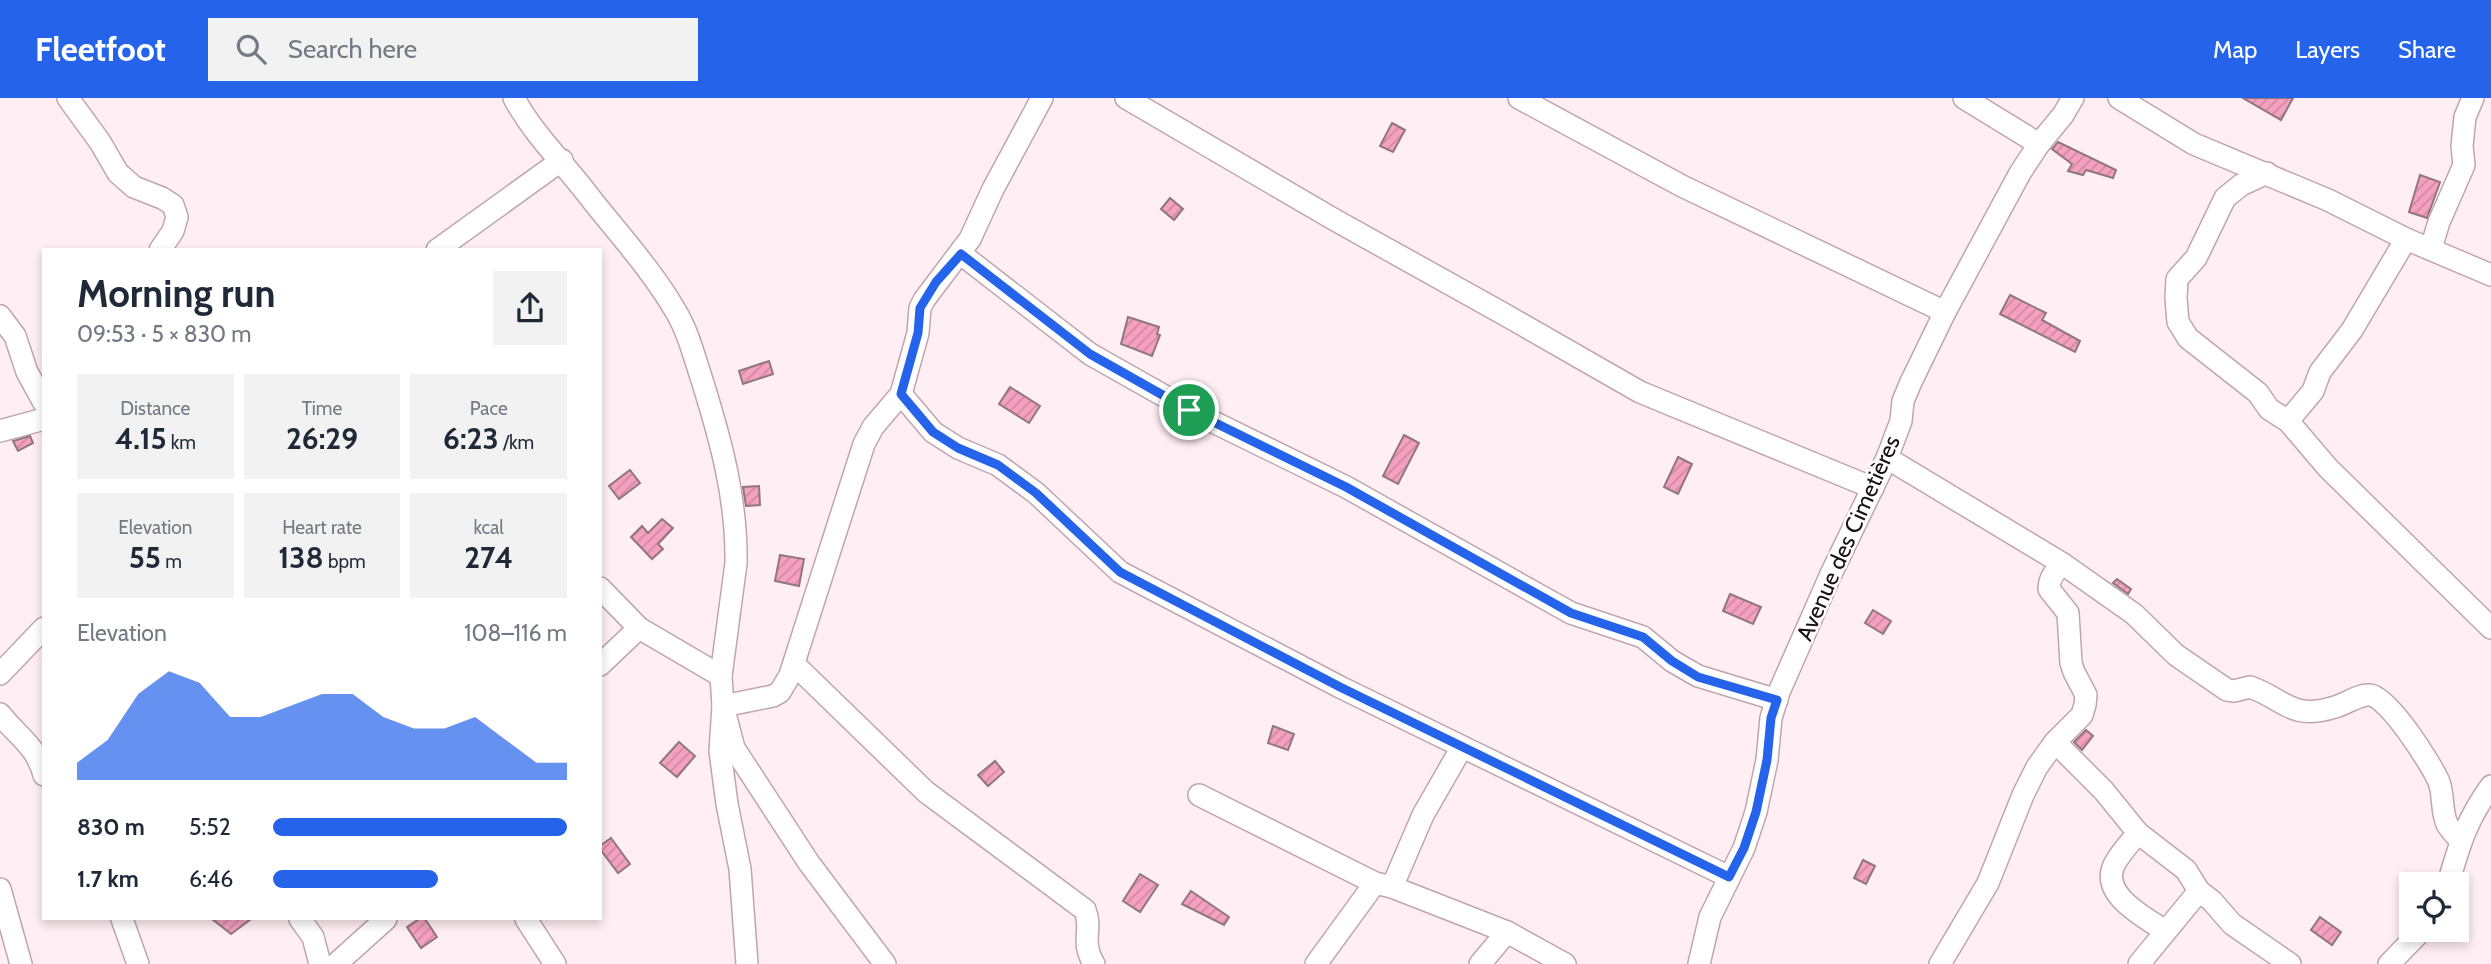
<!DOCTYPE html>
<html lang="en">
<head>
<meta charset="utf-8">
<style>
  :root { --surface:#fff; --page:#f2f2f3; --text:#1f2937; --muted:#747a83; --accent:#2563eb }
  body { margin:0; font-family:Cabin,sans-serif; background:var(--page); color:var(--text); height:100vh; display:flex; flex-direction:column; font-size:26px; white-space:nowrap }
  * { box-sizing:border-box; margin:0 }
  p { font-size:23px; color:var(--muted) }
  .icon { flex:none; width:38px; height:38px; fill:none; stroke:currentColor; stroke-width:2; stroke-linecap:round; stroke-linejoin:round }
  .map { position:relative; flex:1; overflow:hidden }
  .drawer { position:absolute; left:42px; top:150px; width:560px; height:672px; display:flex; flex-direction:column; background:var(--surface); border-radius:0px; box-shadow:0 4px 10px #0003 }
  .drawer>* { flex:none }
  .controls { position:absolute; left:2399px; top:774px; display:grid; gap:14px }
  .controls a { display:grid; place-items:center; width:70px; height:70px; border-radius:0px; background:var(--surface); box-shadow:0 4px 10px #0003; font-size:35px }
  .pin { position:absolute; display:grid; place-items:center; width:60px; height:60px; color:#fff; margin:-30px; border:4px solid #fff; border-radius:50%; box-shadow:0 2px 7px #0007 }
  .round { display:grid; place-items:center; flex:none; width:74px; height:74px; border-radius:0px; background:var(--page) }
  .headline { display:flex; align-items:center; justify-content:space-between; height:119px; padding:0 35px }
  h1 { font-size:38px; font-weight:700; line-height:52px }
  .stats { display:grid; grid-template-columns:repeat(3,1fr); gap:10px; height:119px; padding:7px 35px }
  .stats div { display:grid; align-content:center; border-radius:0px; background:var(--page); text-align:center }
  .stats b { font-size:30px; font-weight:700 }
  .stats small { font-size:19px; font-weight:400 }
  .stats p { font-size:19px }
  .chart { height:196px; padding:14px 35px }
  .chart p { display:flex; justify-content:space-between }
  .chart svg { width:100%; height:126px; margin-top:7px; fill:var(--accent); opacity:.7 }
  ul { padding:0 35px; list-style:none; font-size:23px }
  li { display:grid; grid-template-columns:112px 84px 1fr; align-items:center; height:52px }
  li i { height:18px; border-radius:9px; background:var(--accent) }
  header { display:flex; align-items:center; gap:42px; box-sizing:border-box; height:98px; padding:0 35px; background:var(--accent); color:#fff }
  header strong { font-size:33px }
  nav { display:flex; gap:38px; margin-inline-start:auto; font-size:24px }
  .search { width:490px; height:63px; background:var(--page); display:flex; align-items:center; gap:18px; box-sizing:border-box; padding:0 24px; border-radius:0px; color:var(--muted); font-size:26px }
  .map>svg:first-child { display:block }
  .building { fill:url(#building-hatch); stroke:#90777e; stroke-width:2 }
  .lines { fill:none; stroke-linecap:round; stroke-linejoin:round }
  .minor-casing { stroke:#c0a5ae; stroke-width:24 }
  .minor { stroke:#fff; stroke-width:21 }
  .route-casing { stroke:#fff; stroke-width:14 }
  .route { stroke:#2563eb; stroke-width:9 }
  .labels { text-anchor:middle; stroke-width:5; stroke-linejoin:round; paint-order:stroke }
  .street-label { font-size:23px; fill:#1b1114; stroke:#fff }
</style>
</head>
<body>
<header>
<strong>Fleetfoot</strong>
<div class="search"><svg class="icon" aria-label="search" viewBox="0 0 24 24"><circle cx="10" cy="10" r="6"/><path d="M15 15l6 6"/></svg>Search here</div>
<nav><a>Map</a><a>Layers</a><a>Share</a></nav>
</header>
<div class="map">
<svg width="2491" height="866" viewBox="0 0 2491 866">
  <defs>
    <pattern id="building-hatch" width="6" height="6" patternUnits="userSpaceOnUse" patternTransform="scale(1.75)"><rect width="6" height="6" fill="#f5a0be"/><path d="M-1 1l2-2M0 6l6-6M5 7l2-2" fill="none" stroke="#d189a2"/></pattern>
  </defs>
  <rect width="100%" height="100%" fill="#ffeef3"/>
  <g class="building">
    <path d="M2243 0H2293L2281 22Z"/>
    <path d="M1392 25 1405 32 1393 54 1380 48Z"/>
    <path d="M2058 44 2116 72 2113 80 2086 72 2083 77 2068 73 2072 66 2052 51Z"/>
    <path d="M2420 77 2440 84 2427 120 2409 114Z"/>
    <path d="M1170 100 1183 111 1174 122 1161 111Z"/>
    <path d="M2010 197 2046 215 2042 222 2080 243 2075 254 2000 216Z"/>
    <path d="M1128 219 1159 229 1157 236 1160 237 1152 258 1121 246Z"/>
    <path d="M769 263 773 276 743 286 739 273Z"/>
    <path d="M1010 289 1040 308 1029 325 999 306Z"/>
    <path d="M1404 337 1419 345 1398 386 1383 378Z"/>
    <path d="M30 338 33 345 18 353 13 343Z"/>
    <path d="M1678 359 1692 366 1678 396 1664 389Z"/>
    <path d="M630 372 640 385 619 401 609 388Z"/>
    <path d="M759 388 760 407 746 408 743 389Z"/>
    <path d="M662 421 673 430 658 446 663 451 652 461 631 439 642 428 648 435Z"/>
    <path d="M780 457 804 461 799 488 775 483Z"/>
    <path d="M2117 481 2131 491 2128 496 2113 485Z"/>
    <path d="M1730 496 1761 509 1753 526 1723 513Z"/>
    <path d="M1873 512 1891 523 1883 536 1865 525Z"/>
    <path d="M1273 628 1294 636 1288 652 1268 645Z"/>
    <path d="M2086 632 2093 638 2082 652 2074 644Z"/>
    <path d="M679 644 695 658 677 679 660 665Z"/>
    <path d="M995 663 1004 674 988 688 978 677Z"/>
    <path d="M611 740 630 766 618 775 600 751V748Z"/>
    <path d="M1863 762 1875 768 1866 786 1854 780Z"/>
    <path d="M1140 776 1158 787 1140 814 1123 803Z"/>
    <path d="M1191 793 1229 819 1224 827 1182 806Z"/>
    <path d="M2320 819 2341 834 2332 847 2311 832Z"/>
    <path d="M212 821H251L231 836Z"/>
    <path d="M419 821H425L437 839 421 850 407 829Z"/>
  </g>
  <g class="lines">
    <defs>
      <g id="minor">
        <path d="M68 0 100 44 118 75 134 89 162 100 173 107 177 119 173 133 160 152"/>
        <path d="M514 0C533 36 563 64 588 97 617 134 651 171 675 212 688 233 694 258 702 282 721 343 737 401 736 465L721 578 723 608 720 653 727 706 740 771 747 866"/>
        <path d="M1126 0 1335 122 1502 215 1640 294 1873 390"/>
        <path d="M1519 0 1682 88 1945 214"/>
        <path d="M1964 0 2039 46"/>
        <path d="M2119 0 2194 46 2328 102 2406 141 2491 177"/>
        <path d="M2267 75 2241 87 2225 100 2196 160 2177 181 2176 200 2178 224 2188 240 2258 295 2269 311 2288 323 2328 370 2491 530"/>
        <path d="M2431 150 2439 124 2464 67 2462 48 2465 19 2473 0"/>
        <path d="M437 152 562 62"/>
        <path d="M961 156 1090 256 1189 312 1346 389 1571 515 1643 539 1672 563 1698 578 1777 602"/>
        <path d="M0 218 15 238 27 274 44 305"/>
        <path d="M901 296 933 334 958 350 998 367 1036 395 1120 474 1340 589 1729 779"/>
        <path d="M2288 323 2313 293 2320 274 2352 232 2406 141"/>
        <path d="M0 333 44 321"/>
        <path d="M1887 360 2063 466 2134 516 2176 557 2227 592 2234 593 2250 589C2285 601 2290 623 2335 609 2346 606 2359 596 2370 597 2388 598 2432 667 2439 684 2444 697 2441 713 2447 726 2450 732 2456 737 2461 743"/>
        <path d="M600 490 639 530 721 578"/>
        <path d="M794 566 926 694 1085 812C1093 832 1080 843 1094 866"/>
        <path d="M600 567 639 530"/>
        <path d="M0 576 44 530"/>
        <path d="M0 616C18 639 36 647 44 677"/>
        <path d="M2055 644 2104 693 2138 735 2186 772 2199 793"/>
        <path d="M1199 697 1375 785 1392 789 1507 834 1565 866"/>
        <path d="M2138 735C2130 745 2120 755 2114 767 2100 797 2145 819 2165 833"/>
        <path d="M2448 786C2460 745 2466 723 2491 688"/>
        <path d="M1392 789 1423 717 1462 649"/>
        <path d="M0 791 21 866"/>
        <path d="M122 821 138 866"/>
        <path d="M300 821 313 839 320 866"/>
        <path d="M526 821 555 866"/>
        <path d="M336 866 386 821"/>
        <path d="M885 866 809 765 734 650 723 608 773 598 780 594 790 577 864 346 873 329 901 296 918 235 920 210 924 202 970 141 993 91 1042 0"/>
        <path d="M1316 866 1375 785"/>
        <path d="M1480 866 1507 834"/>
        <path d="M1699 866 1710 819 1744 750 1756 714 1767 662 1771 620 1779 594 1831 476 1887 360 1901 323 1903 303 1911 284 1945 214 2020 75 2039 46 2063 17 2073 0"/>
        <path d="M1940 866 1988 785 2023 697 2037 669 2055 644 2082 617 2085 607 2086 597 2074 574 2071 565 2068 515 2049 491C2049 481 2055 472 2063 466"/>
        <path d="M2139 866 2199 793 2212 803 2232 826 2290 866"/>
        <path d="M2389 866 2423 831"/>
      </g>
    </defs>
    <use href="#minor" class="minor-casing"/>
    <use href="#minor" class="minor"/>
  </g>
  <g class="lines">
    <defs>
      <path id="route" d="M961 156 1090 256 1189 312 1346 389 1571 515 1643 539 1672 563 1698 579 1777 602 1771 620 1767 662 1756 714 1744 750 1729 779 1340 589 1120 474 1036 395 998 367 958 350 933 334 901 296 918 235 920 210 936 184Z"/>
    </defs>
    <use href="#route" class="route-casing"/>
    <use href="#route" class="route"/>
  </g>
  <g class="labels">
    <g class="street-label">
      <text transform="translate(1848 440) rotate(-66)" y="8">Avenue des Cimetières</text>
    </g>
  </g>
</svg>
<div class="controls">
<a><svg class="icon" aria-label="locate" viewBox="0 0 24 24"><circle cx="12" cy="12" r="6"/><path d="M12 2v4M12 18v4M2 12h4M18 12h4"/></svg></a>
</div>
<div class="pin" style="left:1189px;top:312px;background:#1e9e55"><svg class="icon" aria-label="arrive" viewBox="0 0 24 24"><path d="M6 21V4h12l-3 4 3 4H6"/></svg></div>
<section class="drawer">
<div class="headline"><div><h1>Morning run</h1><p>09:53 · 5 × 830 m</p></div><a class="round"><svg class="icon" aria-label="share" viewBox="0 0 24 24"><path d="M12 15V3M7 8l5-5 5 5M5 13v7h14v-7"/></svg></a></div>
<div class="stats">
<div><p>Distance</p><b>4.15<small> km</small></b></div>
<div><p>Time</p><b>26:29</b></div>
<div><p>Pace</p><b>6:23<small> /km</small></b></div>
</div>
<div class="stats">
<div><p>Elevation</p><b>55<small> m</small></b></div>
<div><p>Heart rate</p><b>138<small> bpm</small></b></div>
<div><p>kcal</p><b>274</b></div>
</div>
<div class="chart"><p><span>Elevation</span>108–116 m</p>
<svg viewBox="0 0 160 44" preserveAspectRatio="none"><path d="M0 44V38L10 30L20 14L30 6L40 10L50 22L60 22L70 18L80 14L90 14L100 22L110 26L120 26L130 22L140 30L150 38L160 38V44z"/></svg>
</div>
<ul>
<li><b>830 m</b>5:52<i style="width:100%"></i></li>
<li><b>1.7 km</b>6:46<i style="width:56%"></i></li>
</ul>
</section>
</div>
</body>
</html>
